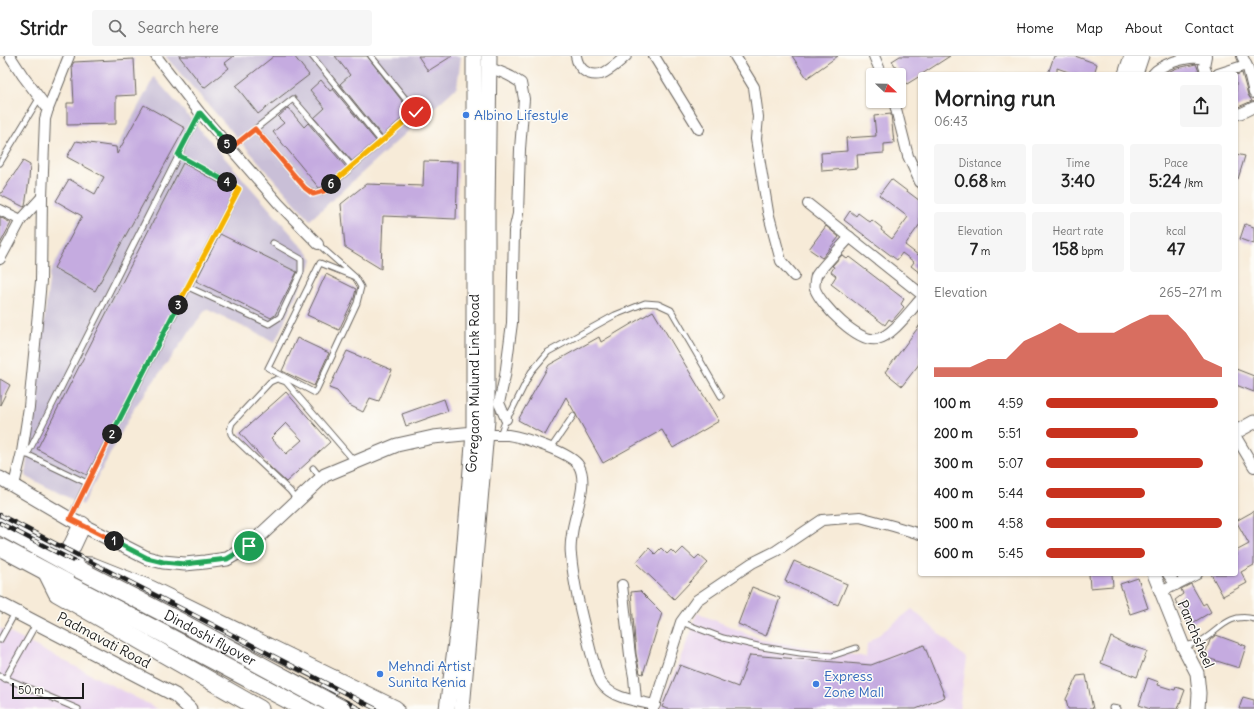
<!DOCTYPE html>
<html lang="en">
<head>
<meta charset="utf-8">
<style>
  :root { --surface:#fff; --page:#f6f6f6; --text:#222; --muted:#767676; --line:#e0e0e0; --accent:#c8321e }
  body { margin:0; font-family:Delius,sans-serif; background:var(--page); color:var(--text); height:100vh; display:flex; flex-direction:column; font-size:15px; white-space:nowrap }
  * { box-sizing:border-box; margin:0 }
  p { font-size:13px; color:var(--muted) }
  .icon { flex:none; width:22px; height:22px; fill:none; stroke:currentColor; stroke-width:2; stroke-linecap:round; stroke-linejoin:round }
  .map { position:relative; flex:1; overflow:hidden }
  .sheet { position:absolute; left:918px; top:16px; width:320px; height:504px; display:flex; flex-direction:column; background:var(--surface); border-radius:4px; box-shadow:0 1px 3px #0004 }
  .sheet>* { flex:none }
  .needle { width:26px; rotate:112deg }
  .fabs { position:absolute; left:866px; top:12px; display:grid; gap:8px }
  .fabs a { display:grid; place-items:center; width:40px; height:40px; border-radius:4px; background:var(--surface); box-shadow:0 1px 3px #0004; font-size:20px }
  .scale { position:absolute; left:12px; bottom:10px; width:72px; box-sizing:border-box; padding-left:4px; border:2px solid #1c1c1c; border-top:0; font-size:11px; line-height:14px; white-space:nowrap; color:#1c1c1c; -webkit-text-stroke:3px #fdfcf7; paint-order:stroke }
  .pin { position:absolute; display:grid; place-items:center; width:34px; height:34px; color:#fff; margin:-17px; border:2px solid #fff; border-radius:50%; box-shadow:0 1px 4px #0007 }
  .km { position:absolute; width:20px; height:20px; margin:-10px; border-radius:50%; background:#222; color:#fff; font-size:11px; line-height:20px; text-align:center }
  .round { display:grid; place-items:center; flex:none; width:42px; height:42px; border-radius:4px; background:var(--page) }
  .overview { display:flex; align-items:center; justify-content:space-between; height:68px; padding:0 16px }
  h1 { font-size:22px; font-weight:700; line-height:30px }
  .metrics { display:grid; grid-template-columns:repeat(3,1fr); gap:6px; height:68px; padding:4px 16px }
  .metrics div { display:grid; align-content:center; border-radius:4px; background:var(--page); text-align:center }
  .metrics b { font-size:17px; font-weight:700 }
  .metrics small { font-size:11px; font-weight:400 }
  .metrics p { font-size:11px }
  .chart { height:112px; padding:8px 16px }
  .chart p { display:flex; justify-content:space-between }
  .chart svg { width:100%; height:72px; margin-top:4px; fill:var(--accent); opacity:.7 }
  ul { padding:0 16px; list-style:none; font-size:13px }
  li { display:grid; grid-template-columns:64px 48px 1fr; align-items:center; height:30px }
  li i { height:10px; border-radius:5px; background:var(--accent) }
  header { display:flex; align-items:center; gap:24px; box-sizing:border-box; height:56px; padding:0 20px; background:var(--surface); border-bottom:1px solid var(--line) }
  header strong { font-size:19px }
  nav { display:flex; gap:22px; margin-inline-start:auto; font-size:14px }
  .search { width:280px; height:36px; background:var(--page); display:flex; align-items:center; gap:10px; box-sizing:border-box; padding:0 14px; border-radius:4px; color:var(--muted); font-size:15px }
  .map>svg:first-child { display:block }
  .built { fill:#e8d2ee }
  .industrial { fill:#c9bfd7 }
  .building { fill:#c5abe0; fill-rule:evenodd }
  .lines { fill:none; stroke-linecap:round; stroke-linejoin:round }
  .service-casing { stroke:#69645e; stroke-width:7 }
  .minor-casing { stroke:#69645e; stroke-width:12 }
  .tertiary-casing { stroke:#69645e; stroke-width:15 }
  .secondary-casing { stroke:#69645e; stroke-width:17 }
  .trunk-casing { stroke:#69645e; stroke-width:19 }
  .service { stroke:#fff; stroke-width:5 }
  .minor { stroke:#fff; stroke-width:10 }
  .tertiary { stroke:#fff; stroke-width:13 }
  .secondary { stroke:#fff; stroke-width:15 }
  .trunk { stroke:#fff; stroke-width:17 }
  .rail-casing { stroke:#1c1c1c; stroke-width:4.5 }
  .rail { stroke:#fdfcf7; stroke-width:3; stroke-dasharray:9; stroke-linecap:butt }
  .trunk-bridge-casing { stroke:#69645e; stroke-width:19; stroke-linecap:butt }
  .trunk-bridge { stroke:#fff; stroke-width:17 }
  .split-1-casing { stroke:#fff; stroke-width:8 }
  .split-2-casing { stroke:#fff; stroke-width:8 }
  .split-3-casing { stroke:#fff; stroke-width:8 }
  .split-4-casing { stroke:#fff; stroke-width:8 }
  .split-5-casing { stroke:#fff; stroke-width:8 }
  .split-6-casing { stroke:#fff; stroke-width:8 }
  .split-7-casing { stroke:#fff; stroke-width:8 }
  .split-1 { stroke:#22a559; stroke-width:5 }
  .split-2 { stroke:#f0652b; stroke-width:5 }
  .split-3 { stroke:#22a559; stroke-width:5 }
  .split-4 { stroke:#f5b400; stroke-width:5 }
  .split-5 { stroke:#22a559; stroke-width:5 }
  .split-6 { stroke:#f0652b; stroke-width:5 }
  .split-7 { stroke:#f5b400; stroke-width:5 }
  .shop-dot { fill:#3f7fe0; stroke:#fdfcf7; stroke-width:1.5 }
  .labels { text-anchor:middle; stroke-width:3; stroke-linejoin:round; paint-order:stroke }
  .shop-label { font-size:14px; fill:#366cbe; stroke:#fdfcf7; text-anchor:start }
  .street-label { font-size:14px; fill:#1c1c1c; stroke:#fdfcf7 }
</style>
</head>
<body>
<header>
<strong>Stridr</strong>
<div class="search"><svg class="icon" aria-label="search" viewBox="0 0 24 24"><circle cx="10" cy="10" r="6"/><path d="M15 15l6 6"/></svg>Search here</div>
<nav><a>Home</a><a>Map</a><a>About</a><a>Contact</a></nav>
</header>
<div class="map">
<svg width="1254" height="653" viewBox="0 0 1254 653">
  <rect width="100%" height="100%" fill="#fdfcf7"/>
  <filter id="ink" filterUnits="userSpaceOnUse"><feTurbulence type="fractalNoise" baseFrequency=".025" numOctaves="2"/><feDisplacementMap in="SourceGraphic" scale="8" xChannelSelector="R" yChannelSelector="G"/><feConvolveMatrix kernelMatrix="1 2 1 2 8 2 1 2 1" color-interpolation-filters="sRGB"/></filter>
  <filter id="wash" filterUnits="userSpaceOnUse"><feTurbulence type="fractalNoise" baseFrequency=".012" numOctaves="4" result="noise"/><feDisplacementMap in="SourceGraphic" scale="16" xChannelSelector="R" yChannelSelector="G"/><feGaussianBlur stdDeviation="0.9" result="paint"/><feColorMatrix in="noise" values="0 0 0 0 0 0 0 0 0 0 0 0 0 0 0 0 0 1.4 0 .05"/><feComposite in="paint" operator="in"/></filter>
  <g filter="url(#wash)">
    <rect width="100%" height="100%" fill="#f7ebd8"/>
    <g class="built">
      <path d="M912 553 967 603 959 653H659L692 574 697 557 763 584 866 601 867 588Z"/>
      <path d="M0 572 158 653H0Z"/>
    </g>
    <g class="industrial">
      <path d="M165 0H461L457 31 310 164Z"/>
      <path d="M154 21 313 203 275 286 206 253 135 351 83 449 25 420 50 217Z"/>
    </g>
    <g id="blocks">
      <g class="building">
        <path d="M179 0H234L225 7 229 12 204 32Z"/>
        <path d="M274 0H294L309 19 258 58 236 30Z"/>
        <path d="M335 0H367L410 55 382 80 340 28 350 19Z"/>
        <path d="M418 0H452L428 15Z"/>
        <path d="M792 0H838L807 22Z"/>
        <path d="M900 0H950L922 18H920V20L907 28 892 5Z"/>
        <path d="M1054 0H1075L1097 8 1094 18H1074L1057 12V18H1048Z"/>
        <path d="M134 3 136 39 116 40V68L67 69V47H74L72 9 74 6Z"/>
        <path d="M1196 8 1200 18H1163L1177 12Z"/>
        <path d="M1242 17 1248 39 1252 45 1236 52V19Z"/>
        <path d="M321 24 330 35 333 33 376 85 352 105 314 62 325 52 310 34Z"/>
        <path d="M144 49 185 72 95 235 54 212 82 160 56 145 69 123 95 138 104 121 67 101 76 85 116 91 117 98Z"/>
        <path d="M288 52 304 71 308 67 346 111 322 131 319 132 273 76 284 67 278 61Z"/>
        <path d="M891 58 894 87 884 88V97L857 99 858 112 822 115 821 97 847 95 846 82 876 80 874 60Z"/>
        <path d="M1236 98 1245 100 1238 123 1236 122Z"/>
        <path d="M23 105 30 109 29 124 25 150 24 151 0 139Z"/>
        <path d="M424 105 458 106 456 163 383 160 381 213 345 191 341 148 366 128 423 130Z"/>
        <path d="M183 107 234 135 87 419 37 393Z"/>
        <path d="M891 123 920 145V168L905 189 918 199 920 197V217L911 210 914 206 902 197 897 204 844 164 850 155 856 160 858 157 870 166 872 164 882 172 881 174 892 183 908 161 879 139Z"/>
        <path d="M0 161 11 167 0 188Z"/>
        <path d="M1245 168 1254 171V188L1240 183Z"/>
        <path d="M826 170 839 181 822 202 809 193Z"/>
        <path d="M220 178 297 216 275 259 271 262 196 225Z"/>
        <path d="M842 199 847 203 849 201 904 243 901 248 904 251 892 265 889 263 885 269 831 228 836 220 831 216 834 211 832 210Z"/>
        <path d="M326 218 356 233 354 242 339 274 307 259Z"/>
        <path d="M653 255 719 365 673 392 662 374 603 407 566 341 545 379 518 364 549 309 599 281 601 286Z"/>
        <path d="M920 269V307L902 330 885 316Z"/>
        <path d="M297 282 329 297 314 330 282 315Z"/>
        <path d="M347 295 392 314 379 345 370 342 363 356 349 349 337 335 329 332Z"/>
        <path d="M1236 313 1254 320V336L1236 329Z"/>
        <path d="M0 323 10 329 0 349Z"/>
        <path d="M286 336 330 386 286 426 271 412 240 377ZM286 367 302 384 286 398 271 382Z"/>
        <path d="M444 343 448 355 406 370 402 358Z"/>
        <path d="M1254 455V509L1241 516 1247 527 1223 540 1211 518H1236V495L1249 488 1236 465Z"/>
        <path d="M649 492 655 498 661 492 667 498 671 494 676 499 683 492 695 503 699 499 708 507 674 543 636 507Z"/>
        <path d="M794 505 847 528 838 549 785 525Z"/>
        <path d="M1089 518H1112L1113 530 1090 532Z"/>
        <path d="M1138 522 1148 552 1130 558 1120 528Z"/>
        <path d="M1191 528 1203 549 1206 547 1211 556 1189 569 1175 544 1183 538 1181 533Z"/>
        <path d="M752 531 780 542 766 580 738 568Z"/>
        <path d="M640 535 662 557 643 618 640 617 636 598 631 536Z"/>
        <path d="M1216 579 1246 590 1239 612 1204 601 1210 584Z"/>
        <path d="M1111 581 1127 589 1147 595 1137 621 1101 607Z"/>
        <path d="M924 589 945 641 916 653H667L662 651 680 609 738 631 750 599 871 609Z"/>
        <path d="M1086 619 1093 653H1068L1066 643 1077 620Z"/>
        <path d="M1148 622 1159 626 1158 629 1171 633 1175 634 1176 631 1185 634 1178 653H1150L1139 649Z"/>
        <path d="M1243 641 1254 644V653H1239Z"/>
      </g>
    </g>
  </g>
  <g filter="url(#ink)">
    <use href="#blocks" fill-opacity="0" stroke="#69645e" stroke-width="1"/>
    <g class="lines">
      <defs>
        <g id="service">
          <path d="M312 0 381 85"/>
          <path d="M255 73 293 43 352 111"/>
          <path d="M231 92 255 73 305 132 313 137 324 135 416 56 371 0"/>
          <path d="M0 107 40 41"/>
          <path d="M318 188 355 221 361 231 357 247 315 337 268 312 320 207 355 221"/>
          <path d="M188 231 269 268 280 261 301 216V203L273 187"/>
          <path d="M500 379 506 363 511 356 531 316 548 296 615 259 645 247 658 248 671 254 721 340"/>
          <path d="M551 392 573 360"/>
          <path d="M22 396 87 427 239 133 178 99"/>
          <path d="M27 399 200 57"/>
          <path d="M313 412 321 422"/>
          <path d="M297 444 290 435 233 381C229 376 230 373 232 367L270 326 277 323 286 326 355 406"/>
          <path d="M70 463 87 427"/>
          <path d="M681 566 723 582 762 591 800 597 832 600 856 592"/>
          <path d="M0 584 15 557"/>
          <path d="M1184 590C1188 589 1194 588 1199 586 1219 576 1227 556 1254 563"/>
          <path d="M0 620 78 653"/>
          <path d="M5 623 36 568"/>
          <path d="M1112 652 1118 653"/>
        </g>
        <g id="minor">
          <path d="M10 0 23 20 48 53 45 63 42 141 41 225 29 351 22 396 14 429"/>
          <path d="M156 0 200 57 279 148 318 188"/>
          <path d="M576 0C578 12 587 21 601 18 610 15 619 6 626 0"/>
          <path d="M654 0 699 73"/>
          <path d="M735 0 754 31 758 61 756 83 768 156 781 205 794 220"/>
          <path d="M874 0 882 19"/>
          <path d="M1206 0 1204 10 1207 18"/>
          <path d="M1242 0 1248 12 1254 37"/>
          <path d="M488 12C501 15 510 19 521 27L524 43 520 93 518 158 514 175 512 267 505 320 499 347 506 363"/>
          <path d="M1153 18C1161 8 1187 0 1199 2"/>
          <path d="M1218 18 1246 9"/>
          <path d="M894 45 908 100 920 126"/>
          <path d="M48 53 69 0"/>
          <path d="M1236 59 1244 56 1254 51"/>
          <path d="M808 148 920 237"/>
          <path d="M0 154 21 164"/>
          <path d="M850 181C844 188 818 215 816 220 815 224 814 230 815 233 821 249 858 287 877 283 892 280 910 255 920 244"/>
          <path d="M0 203 21 164 42 141"/>
          <path d="M487 379C494 379 501 379 508 379 523 381 572 397 579 410 589 428 574 458 572 478 571 484 570 492 571 499 574 532 583 565 591 597 594 605 597 622 602 628 613 643 638 645 655 649"/>
          <path d="M1236 381 1254 411"/>
          <path d="M1168 518 1176 529"/>
          <path d="M622 529 630 599 634 621 636 644"/>
          <path d="M1161 536 1197 518"/>
          <path d="M653 653 681 566 697 544 752 507 776 495 822 464 860 461 893 470 920 478"/>
        </g>
        <g id="tertiary">
          <path d="M1125 18 1131 0"/>
          <path d="M1136 18 1142 0"/>
          <path d="M1236 376 1254 366"/>
          <path d="M0 422 70 463 147 502 163 506 185 508 205 506 227 503 249 490 325 419 397 389 433 381 474 377"/>
          <path d="M1154 518 1183 590 1197 617 1199 637 1198 653"/>
          <path d="M0 548 175 639 190 653"/>
        </g>
        <g id="secondary">
          <path id="s1" d="M447 653 458 571 474 377V0"/>
          <path d="M462 653 487 364V155L489 0"/>
        </g>
        <g id="trunk">
          <path d="M0 470 78 513"/>
          <path d="M0 491 305 653"/>
          <path d="M65 505 82 469"/>
          <path d="M71 509 92 510 150 533 395 653"/>
          <path d="M47 517 57 537 260 653"/>
          <path d="M319 653 334 623"/>
        </g>
      </defs>
      <use href="#service" class="service-casing"/>
      <use href="#minor" class="minor-casing"/>
      <use href="#tertiary" class="tertiary-casing"/>
      <use href="#secondary" class="secondary-casing"/>
      <use href="#trunk" class="trunk-casing"/>
      <use href="#service" class="service"/>
      <use href="#minor" class="minor"/>
      <use href="#tertiary" class="tertiary"/>
      <use href="#secondary" class="secondary"/>
      <use href="#trunk" class="trunk"/>
      <defs>
        <g id="rail">
          <path d="M0 459 376 653"/>
          <path d="M0 467 360 653"/>
        </g>
      </defs>
      <use href="#rail" class="rail-casing"/>
      <use href="#rail" class="rail"/>
      <defs>
        <g id="trunk-bridge">
          <path id="s2" d="M78 513 181 566 342 653"/>
        </g>
      </defs>
      <use href="#trunk-bridge" class="trunk-bridge-casing"/>
      <use href="#trunk-bridge" class="trunk-bridge"/>
    </g>
  </g>
  <g class="lines" filter="url(#ink)">
    <defs>
      <path id="split-1" d="M114 485 147 502 163 506 185 508 227 503 249 490"/>
      <path id="split-2" d="M112 378 70 463 114 485"/>
      <path id="split-3" d="M112 378 178 249"/>
      <path id="split-4" d="M178 249 239 133 227 126"/>
      <path id="split-5" d="M227 126 178 99 200 57 227 88"/>
      <path id="split-6" d="M227 88 231 92 255 73 305 132 313 138 324 135 331 128"/>
      <path id="split-7" d="M331 128 416 56"/>
    </defs>
    <use href="#split-1" class="split-1-casing"/>
    <use href="#split-2" class="split-2-casing"/>
    <use href="#split-3" class="split-3-casing"/>
    <use href="#split-4" class="split-4-casing"/>
    <use href="#split-5" class="split-5-casing"/>
    <use href="#split-6" class="split-6-casing"/>
    <use href="#split-7" class="split-7-casing"/>
    <use href="#split-1" class="split-1"/>
    <use href="#split-2" class="split-2"/>
    <use href="#split-3" class="split-3"/>
    <use href="#split-4" class="split-4"/>
    <use href="#split-5" class="split-5"/>
    <use href="#split-6" class="split-6"/>
    <use href="#split-7" class="split-7"/>
  </g>
  <g class="shop-dot">
    <circle cx="466" cy="59" r="4"/>
    <circle cx="380" cy="618" r="4"/>
    <circle cx="816" cy="628" r="4"/>
  </g>
  <g class="labels">
    <g class="shop-label">
      <text x="474" y="64">Albino Lifestyle</text>
      <text x="388" y="615">Mehndi Artist<tspan x="388" dy="16">Sunita Kenia</tspan></text>
      <text x="824" y="625">Express<tspan x="824" dy="16">Zone Mall</tspan></text>
    </g>
    <g class="street-label">
      <text dy="5" stroke="none"><textPath href="#s1" startOffset="327">Goregaon Mulund Link Road</textPath></text>
      <text transform="translate(1196 578) rotate(67)" y="5">Panchsheel</text>
      <text dy="5" stroke="none"><textPath href="#s2" startOffset="149">Dindoshi flyover</textPath></text>
      <text transform="translate(104 584) rotate(28)" y="5">Padmavati Road</text>
    </g>
  </g>
</svg>
<div class="fabs">
<a><svg class="needle" viewBox="-14 -14 28 28"><path d="M0-13l5 13h-10z" fill="#e53935"/><path d="M0 13l5-13h-10z" fill="#767676"/></svg></a>
</div>
<div class="scale">50 m</div>
<div class="pin" style="left:249px;top:490px;background:#1e9e55"><svg class="icon" aria-label="arrive" viewBox="0 0 24 24"><path d="M6 21V4h12l-3 4 3 4H6"/></svg></div>
<div class="pin" style="left:416px;top:56px;background:#d93025"><svg class="icon" aria-label="check" viewBox="0 0 24 24"><path d="M5 12l5 5 9-10"/></svg></div>
<b class="km" style="left:114px;top:485px">1</b>
<b class="km" style="left:112px;top:378px">2</b>
<b class="km" style="left:178px;top:249px">3</b>
<b class="km" style="left:227px;top:126px">4</b>
<b class="km" style="left:227px;top:88px">5</b>
<b class="km" style="left:331px;top:128px">6</b>
<section class="sheet">
<div class="overview"><div><h1>Morning run</h1><p>06:43</p></div><a class="round"><svg class="icon" aria-label="share" viewBox="0 0 24 24"><path d="M12 15V3M7 8l5-5 5 5M5 13v7h14v-7"/></svg></a></div>
<div class="metrics">
<div><p>Distance</p><b>0.68<small> km</small></b></div>
<div><p>Time</p><b>3:40</b></div>
<div><p>Pace</p><b>5:24<small> /km</small></b></div>
</div>
<div class="metrics">
<div><p>Elevation</p><b>7<small> m</small></b></div>
<div><p>Heart rate</p><b>158<small> bpm</small></b></div>
<div><p>kcal</p><b>47</b></div>
</div>
<div class="chart"><p><span>Elevation</span>265–271 m</p>
<svg viewBox="0 0 160 44" preserveAspectRatio="none"><path d="M0 44V38L10 38L20 38L30 33L40 33L50 22L60 17L70 11L80 17L90 17L100 17L110 11L120 6L130 6L140 17L150 33L160 38V44z"/></svg>
</div>
<ul>
<li><b>100 m</b>4:59<i style="width:98%"></i></li>
<li><b>200 m</b>5:51<i style="width:52%"></i></li>
<li><b>300 m</b>5:07<i style="width:89%"></i></li>
<li><b>400 m</b>5:44<i style="width:56%"></i></li>
<li><b>500 m</b>4:58<i style="width:100%"></i></li>
<li><b>600 m</b>5:45<i style="width:56%"></i></li>
</ul>
</section>
</div>
</body>
</html>
